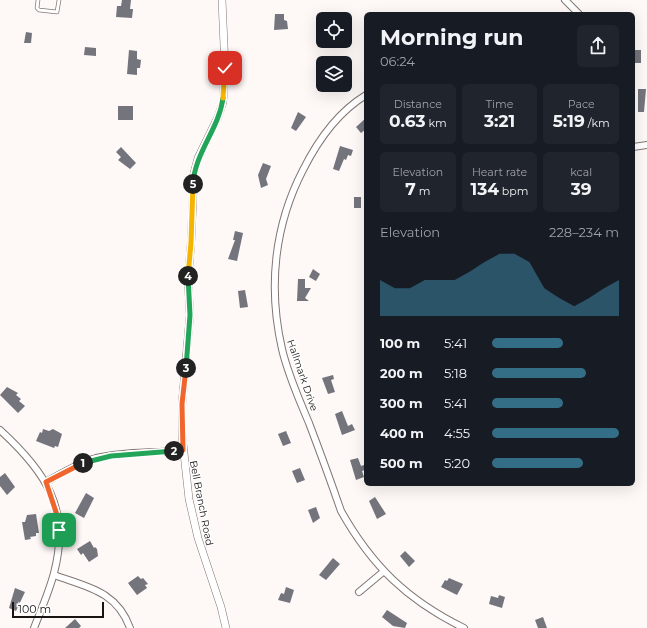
<!DOCTYPE html>
<html lang="en">
<head>
<meta charset="utf-8">
<style>
  :root { --surface:#171b24; --page:#20242c; --text:#f1f3f6; --muted:#9ea1a6; --accent:#346d86 }
  body { margin:0; font-family:Montserrat,sans-serif; background:var(--page); color:var(--text); height:100vh; display:flex; flex-direction:column; font-size:15px; white-space:nowrap }
  * { box-sizing:border-box; margin:0 }
  p { font-size:13px; color:var(--muted) }
  .icon { flex:none; width:22px; height:22px; fill:none; stroke:currentColor; stroke-width:2; stroke-linecap:round; stroke-linejoin:round }
  .map { position:relative; flex:1; overflow:hidden }
  .side { position:absolute; left:364px; top:12px; width:271px; height:474px; display:flex; flex-direction:column; background:var(--surface); border-radius:6px; box-shadow:0 4px 16px #0002 }
  .side>* { flex:none }
  .fabs { position:absolute; left:316px; top:12px; display:grid; gap:8px }
  .fabs a { display:grid; place-items:center; width:36px; height:36px; border-radius:6px; background:var(--surface); box-shadow:0 4px 16px #0002; font-size:20px }
  .scale { position:absolute; left:12px; bottom:10px; width:92px; box-sizing:border-box; padding-left:4px; border:2px solid #181412; border-top:0; font-size:11px; line-height:14px; white-space:nowrap; color:#181412; -webkit-text-stroke:3px #fff; paint-order:stroke }
  .pin { position:absolute; display:grid; place-items:center; width:34px; height:34px; color:#fff; margin:-17px; border-radius:8px; box-shadow:0 2px 6px #0006 }
  .km { position:absolute; width:20px; height:20px; margin:-10px; border-radius:50%; background:#222; color:#fff; font-size:11px; line-height:20px; text-align:center }
  .round { display:grid; place-items:center; flex:none; width:42px; height:42px; border-radius:6px; background:var(--page) }
  .headline { display:flex; align-items:center; justify-content:space-between; height:68px; padding:0 16px }
  h1 { font-size:22px; font-weight:700; line-height:30px }
  .stats { display:grid; grid-template-columns:repeat(3,1fr); gap:6px; height:68px; padding:4px 16px }
  .stats div { display:grid; align-content:center; border-radius:6px; background:var(--page); text-align:center }
  .stats b { font-size:17px; font-weight:700 }
  .stats small { font-size:11px; font-weight:400 }
  .stats p { font-size:11px }
  .chart { height:112px; padding:8px 16px }
  .chart p { display:flex; justify-content:space-between }
  .chart svg { width:100%; height:72px; margin-top:4px; fill:var(--accent); opacity:.7 }
  ul { padding:0 16px; list-style:none; font-size:13px }
  li { display:grid; grid-template-columns:64px 48px 1fr; align-items:center; height:30px }
  li i { height:10px; border-radius:5px; background:var(--accent) }
  .map>svg:first-child { display:block }
  .building { fill:#74747d }
  .lines { fill:none; stroke-linecap:round; stroke-linejoin:round }
  .service-casing { stroke:#817773; stroke-width:4.5 }
  .minor-casing { stroke:#817773; stroke-width:8 }
  .tertiary-casing { stroke:#817773; stroke-width:8 }
  .service { stroke:#fff; stroke-width:3 }
  .minor { stroke:#fff; stroke-width:6 }
  .tertiary { stroke:#fff; stroke-width:7 }
  .split-1-casing { stroke:#fff; stroke-width:8 }
  .split-2-casing { stroke:#fff; stroke-width:8 }
  .split-3-casing { stroke:#fff; stroke-width:8 }
  .split-4-casing { stroke:#fff; stroke-width:8 }
  .split-5-casing { stroke:#fff; stroke-width:8 }
  .split-6-casing { stroke:#fff; stroke-width:8 }
  .split-7-casing { stroke:#fff; stroke-width:8 }
  .split-1 { stroke:#f0652b; stroke-width:5 }
  .split-2 { stroke:#22a559; stroke-width:5 }
  .split-3 { stroke:#f0652b; stroke-width:5 }
  .split-4 { stroke:#22a559; stroke-width:5 }
  .split-5 { stroke:#f5b400; stroke-width:5 }
  .split-6 { stroke:#22a559; stroke-width:5 }
  .split-7 { stroke:#f5b400; stroke-width:5 }
  .labels { text-anchor:middle; stroke-width:3; stroke-linejoin:round; paint-order:stroke }
  .street-label { font-size:10px; fill:#181412; stroke:#fff }
</style>
</head>
<body>
<div class="map">
<svg width="647" height="628" viewBox="0 0 647 628">
  <rect width="100%" height="100%" fill="#fef9f7"/>
  <g class="building">
    <path d="M122 0H131L130 9H133L132 18 116 17 117 6H121Z"/>
    <path d="M275 14H284V20L287 21 288 29 274 30Z"/>
    <path d="M26 32 32 33 31 43H24Z"/>
    <path d="M85 47 96 48V56L84 55Z"/>
    <path d="M129 50 137 51V59L141 60 140 68H137V75L127 74Z"/>
    <rect x="633" y="50" width="8" height="13"/>
    <path d="M638 89H646L644 112H638Z"/>
    <rect x="118" y="106" width="15" height="14"/>
    <path d="M298 112 306 117 296 131 291 128Z"/>
    <path d="M366 118V129L361 133 356 127Z"/>
    <path d="M340 146 353 150 351 156 348 155 346 160 344 159 339 171 333 169Z"/>
    <path d="M121 147 136 163 130 169 118 160 121 157 116 152Z"/>
    <path d="M263 163 271 166 266 179 268 185 261 188 258 175Z"/>
    <rect x="354" y="197" width="7" height="11"/>
    <path d="M235 231 243 233 237 261 228 259 235 240H233Z"/>
    <path d="M313 269 320 274 316 281 309 277Z"/>
    <path d="M298 279H305V288H311L305 298 309 301H297Z"/>
    <path d="M245 290 248 307 240 308 238 291Z"/>
    <path d="M333 375 334 379 331 380 335 392 328 394 322 378Z"/>
    <path d="M7 387 18 393 16 395 21 399 19 401 25 406 18 413 0 395Z"/>
    <path d="M342 411 348 426 352 424 355 430 342 435 335 414Z"/>
    <path d="M43 429 49 431 53 429 62 434 58 447 55 446 54 448 36 441 40 432 42 433Z"/>
    <path d="M286 431 291 443 283 446 278 434Z"/>
    <path d="M358 458 361 466 364 465 365 470 362 471 364 477 356 480 350 460Z"/>
    <path d="M300 468 305 480 297 483 292 471Z"/>
    <path d="M5 473 15 487 7 495 0 486V477Z"/>
    <path d="M86 493 94 498 84 518 75 513Z"/>
    <path d="M375 497 386 514 377 519 369 501Z"/>
    <path d="M316 507 320 518 313 523 308 510Z"/>
    <path d="M36 514 39 533H36V536L30 537 31 539 25 540 22 522H25L27 515Z"/>
    <path d="M90 541 94 548 95 547 97 549 98 556 89 562 83 553 81 555 77 549Z"/>
    <path d="M405 551 415 561 409 567 400 556Z"/>
    <path d="M333 558 340 564 326 580 319 575Z"/>
    <path d="M138 576 141 579 143 578 148 584 145 585 147 588 137 595 128 583Z"/>
    <path d="M449 578 463 584 457 595 441 587 445 580 447 581Z"/>
    <path d="M286 587 294 590 290 603 278 600 281 593 284 594Z"/>
    <path d="M15 588 25 592 16 611 9 608Z"/>
    <path d="M499 595 505 597 502 608 489 604 491 596 498 598Z"/>
    <path d="M387 610 407 623 405 628 393 626 382 617Z"/>
    <path d="M543 617 547 628H538L535 620Z"/>
    <path d="M75 619 81 626 79 628H65Z"/>
  </g>
  <g class="lines">
    <defs>
      <path id="service" d="M38 0 37 8 39 10 57 12 59 0"/>
      <g id="minor">
        <path d="M565 0 579 14"/>
        <path d="M366 95C338 112 317 142 303 170 274 226 268 288 282 349 288 375 299 399 309 423 320 452 331 482 341 511 372 566 407 600 464 628"/>
        <path d="M633 147 647 145"/>
        <path d="M0 430C46 472 71 509 54 573 49 592 41 610 34 628"/>
        <path d="M46 482C62 473 78 463 96 458 124 452 154 452 183 451"/>
        <path d="M54 575C87 587 117 591 130 628"/>
        <path d="M359 592 383 572"/>
      </g>
      <path id="tertiary" d="M222 0 225 68 223 102 218 117 198 158 194 173 191 243 188 280 190 315 182 404V435L189 499 198 538 221 607 226 628"/>
    </defs>
    <use href="#service" class="service-casing"/>
    <use href="#minor" class="minor-casing"/>
    <use href="#tertiary" class="tertiary-casing"/>
    <use href="#service" class="service"/>
    <use href="#minor" class="minor"/>
    <use href="#tertiary" class="tertiary"/>
  </g>
  <g class="lines">
    <defs>
      <path id="split-1" d="M59 530 56 512 46 482 83 463"/>
      <path id="split-2" d="M83 463 111 456 174 451"/>
      <path id="split-3" d="M174 451 183 450 182 404 186 368"/>
      <path id="split-4" d="M186 368 190 315 188 276"/>
      <path id="split-5" d="M188 276 191 243 193 184"/>
      <path id="split-6" d="M193 184C195 152 219 129 223 98"/>
      <path id="split-7" d="M223 98 225 68"/>
    </defs>
    <use href="#split-1" class="split-1-casing"/>
    <use href="#split-2" class="split-2-casing"/>
    <use href="#split-3" class="split-3-casing"/>
    <use href="#split-4" class="split-4-casing"/>
    <use href="#split-5" class="split-5-casing"/>
    <use href="#split-6" class="split-6-casing"/>
    <use href="#split-7" class="split-7-casing"/>
    <use href="#split-1" class="split-1"/>
    <use href="#split-2" class="split-2"/>
    <use href="#split-3" class="split-3"/>
    <use href="#split-4" class="split-4"/>
    <use href="#split-5" class="split-5"/>
    <use href="#split-6" class="split-6"/>
    <use href="#split-7" class="split-7"/>
  </g>
  <g class="labels">
    <g class="street-label">
      <text transform="translate(303 375) rotate(71)" y="4">Hallmark Drive</text>
      <text transform="translate(202 503) rotate(79)" y="4">Bell Branch Road</text>
    </g>
  </g>
</svg>
<div class="fabs">
<a><svg class="icon" aria-label="locate" viewBox="0 0 24 24"><circle cx="12" cy="12" r="6"/><path d="M12 2v4M12 18v4M2 12h4M18 12h4"/></svg></a>
<a><svg class="icon" aria-label="layers" viewBox="0 0 24 24"><path d="M12 4l9 5-9 5-9-5zM3 14l9 5 9-5"/></svg></a>
</div>
<div class="scale">100 m</div>
<div class="pin" style="left:59px;top:530px;background:#1e9e55"><svg class="icon" aria-label="arrive" viewBox="0 0 24 24"><path d="M6 21V4h12l-3 4 3 4H6"/></svg></div>
<div class="pin" style="left:225px;top:68px;background:#d93025"><svg class="icon" aria-label="check" viewBox="0 0 24 24"><path d="M5 12l5 5 9-10"/></svg></div>
<b class="km" style="left:83px;top:463px">1</b>
<b class="km" style="left:174px;top:451px">2</b>
<b class="km" style="left:186px;top:368px">3</b>
<b class="km" style="left:188px;top:276px">4</b>
<b class="km" style="left:193px;top:184px">5</b>
<section class="side">
<div class="headline"><div><h1>Morning run</h1><p>06:24</p></div><a class="round"><svg class="icon" aria-label="share" viewBox="0 0 24 24"><path d="M12 15V3M7 8l5-5 5 5M5 13v7h14v-7"/></svg></a></div>
<div class="stats">
<div><p>Distance</p><b>0.63<small> km</small></b></div>
<div><p>Time</p><b>3:21</b></div>
<div><p>Pace</p><b>5:19<small> /km</small></b></div>
</div>
<div class="stats">
<div><p>Elevation</p><b>7<small> m</small></b></div>
<div><p>Heart rate</p><b>134<small> bpm</small></b></div>
<div><p>kcal</p><b>39</b></div>
</div>
<div class="chart"><p><span>Elevation</span>228–234 m</p>
<svg viewBox="0 0 160 44" preserveAspectRatio="none"><path d="M0 44V22L10 27L20 27L30 22L40 22L50 22L60 17L70 11L80 6L90 6L100 11L110 27L120 33L130 38L140 33L150 27L160 22V44z"/></svg>
</div>
<ul>
<li><b>100 m</b>5:41<i style="width:56%"></i></li>
<li><b>200 m</b>5:18<i style="width:74%"></i></li>
<li><b>300 m</b>5:41<i style="width:56%"></i></li>
<li><b>400 m</b>4:55<i style="width:100%"></i></li>
<li><b>500 m</b>5:20<i style="width:72%"></i></li>
</ul>
</section>
</div>
</body>
</html>
